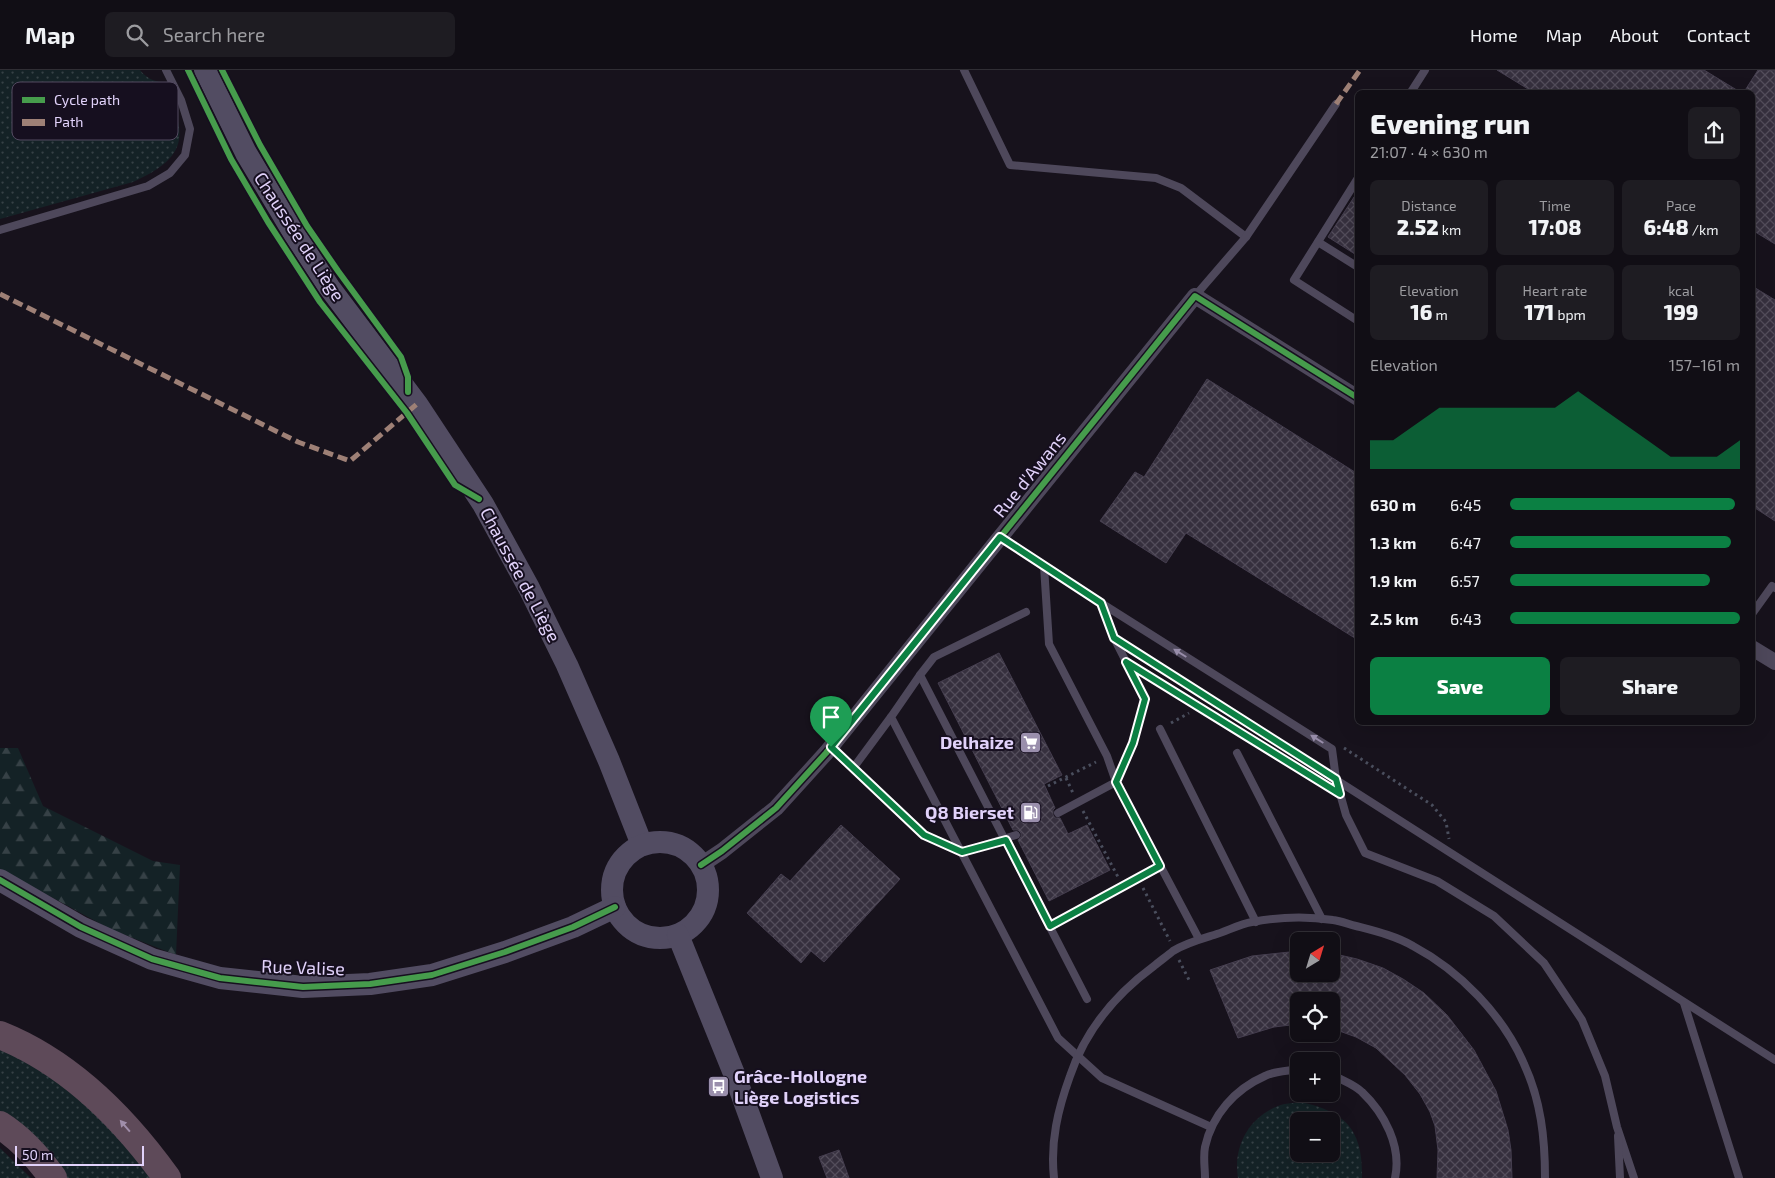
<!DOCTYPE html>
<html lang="en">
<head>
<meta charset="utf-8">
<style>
  :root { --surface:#110e15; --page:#1e1c22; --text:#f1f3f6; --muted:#9c9ca0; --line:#302e34; --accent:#0b8043 }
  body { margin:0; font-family:"Exo 2",sans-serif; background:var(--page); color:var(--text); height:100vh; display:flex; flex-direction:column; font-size:19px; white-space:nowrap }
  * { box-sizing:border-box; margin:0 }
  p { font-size:16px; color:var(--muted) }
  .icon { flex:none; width:28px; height:28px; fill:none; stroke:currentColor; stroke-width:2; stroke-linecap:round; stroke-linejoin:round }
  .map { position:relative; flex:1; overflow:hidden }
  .sheet { position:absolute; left:1355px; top:20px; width:400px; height:635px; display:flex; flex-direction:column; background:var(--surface); border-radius:8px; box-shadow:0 5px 20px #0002,0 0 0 1px var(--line) }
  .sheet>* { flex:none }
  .needle { width:32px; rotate:38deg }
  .fabs { position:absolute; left:1290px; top:862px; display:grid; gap:10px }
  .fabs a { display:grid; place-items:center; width:50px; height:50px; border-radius:8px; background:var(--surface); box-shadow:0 5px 20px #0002,0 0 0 1px var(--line); font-size:25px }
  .scale { position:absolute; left:15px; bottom:12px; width:129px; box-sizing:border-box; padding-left:5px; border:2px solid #e1d2fa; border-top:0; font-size:14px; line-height:18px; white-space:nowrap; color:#e1d2fa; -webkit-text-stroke:4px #160f1f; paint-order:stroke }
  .pin { position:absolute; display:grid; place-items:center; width:42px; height:42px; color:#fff; margin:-51px -21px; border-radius:50% 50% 50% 0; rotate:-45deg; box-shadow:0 0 5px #0007 }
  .pin .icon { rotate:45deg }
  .round { display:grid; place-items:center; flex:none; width:52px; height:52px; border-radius:8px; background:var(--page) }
  .headline { display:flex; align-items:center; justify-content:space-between; height:85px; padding:0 15px }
  h1 { font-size:28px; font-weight:800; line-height:38px }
  .metrics { display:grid; grid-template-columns:repeat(3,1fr); gap:8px; height:85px; padding:5px 15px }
  .metrics div { display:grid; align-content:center; border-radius:8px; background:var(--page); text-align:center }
  .metrics b { font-size:21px; font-weight:800 }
  .metrics small { font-size:14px; font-weight:400 }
  .metrics p { font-size:14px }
  .chart { height:140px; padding:10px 15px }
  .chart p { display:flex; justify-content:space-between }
  .chart svg { width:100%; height:90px; margin-top:5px; fill:var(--accent); opacity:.7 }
  .primary-button { display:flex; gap:10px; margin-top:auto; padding:10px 15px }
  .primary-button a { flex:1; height:58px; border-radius:8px; background:var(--accent); color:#fff; font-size:20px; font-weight:800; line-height:58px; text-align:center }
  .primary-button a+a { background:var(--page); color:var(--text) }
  ul { padding:0 15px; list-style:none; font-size:16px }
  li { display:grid; grid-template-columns:80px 60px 1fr; align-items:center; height:38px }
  li i { height:12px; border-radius:6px; background:var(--accent) }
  header { display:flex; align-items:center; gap:30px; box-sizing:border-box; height:70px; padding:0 25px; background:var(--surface); border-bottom:1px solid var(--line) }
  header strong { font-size:24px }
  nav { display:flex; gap:28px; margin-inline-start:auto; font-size:18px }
  .search { width:350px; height:45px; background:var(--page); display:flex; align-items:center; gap:12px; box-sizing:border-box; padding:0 18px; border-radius:8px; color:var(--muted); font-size:19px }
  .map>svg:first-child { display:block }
  .grass { fill:url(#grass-dots); fill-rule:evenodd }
  .forest { fill:url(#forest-firs) }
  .building { fill:url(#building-cross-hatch); stroke:#453e4f }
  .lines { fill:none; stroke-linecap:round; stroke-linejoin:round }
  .path { stroke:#4a4e5d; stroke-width:3; stroke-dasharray:2.5 4; stroke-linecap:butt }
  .lane { stroke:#4e485b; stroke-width:8 }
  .street { stroke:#4e485b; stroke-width:16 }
  .secondary { stroke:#524c62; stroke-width:22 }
  .highway { stroke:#5e4a59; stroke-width:28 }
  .quiet { stroke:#9e8076; stroke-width:5; stroke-dasharray:10 5; stroke-linecap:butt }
  .cycleway-casing { stroke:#160f1f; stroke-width:9 }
  .cycleway { stroke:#469c4c; stroke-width:6 }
  .oneway { fill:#988daa }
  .oneway2 { fill:#a08eaa }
  .route-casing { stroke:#fff; stroke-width:10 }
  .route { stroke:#0b8043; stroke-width:6 }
  .labels { text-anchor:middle; stroke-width:4; stroke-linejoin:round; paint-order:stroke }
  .street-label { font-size:18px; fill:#e1d2fa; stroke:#160f1f }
  .poi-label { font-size:18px; font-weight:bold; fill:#e1d2fa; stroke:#160f1f; text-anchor:end }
  .key { fill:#160f1f; stroke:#534a61; stroke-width:1 }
  .key-label { font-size:14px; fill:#e1d2fa }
</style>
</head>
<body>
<header>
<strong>Map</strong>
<div class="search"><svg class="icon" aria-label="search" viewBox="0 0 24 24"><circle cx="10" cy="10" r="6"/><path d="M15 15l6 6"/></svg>Search here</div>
<nav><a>Home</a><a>Map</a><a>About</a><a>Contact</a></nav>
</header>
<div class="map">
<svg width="1775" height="1108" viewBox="0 0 1775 1108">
  <defs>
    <pattern id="grass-dots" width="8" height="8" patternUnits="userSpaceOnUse" patternTransform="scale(1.25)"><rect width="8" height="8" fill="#142226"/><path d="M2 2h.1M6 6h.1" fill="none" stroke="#364146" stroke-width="1.8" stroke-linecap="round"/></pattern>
    <pattern id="forest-firs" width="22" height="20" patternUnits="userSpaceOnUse" patternTransform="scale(1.25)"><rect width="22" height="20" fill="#142226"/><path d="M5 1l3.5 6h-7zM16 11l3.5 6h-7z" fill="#364146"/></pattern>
    <pattern id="building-cross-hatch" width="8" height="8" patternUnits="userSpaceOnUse" patternTransform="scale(1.25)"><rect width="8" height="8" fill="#36303e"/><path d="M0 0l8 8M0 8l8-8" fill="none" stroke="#534d5b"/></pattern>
  </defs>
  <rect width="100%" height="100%" fill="#17121c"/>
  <g class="grass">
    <path d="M0 0H140C145 7 154 12 162 12 189 64 189 87 133 112L0 149Z"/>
    <path d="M0 973 66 1006 159 1108H67L54 1091 8 1046 0 1041Z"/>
    <path d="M1301 1032C1347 1042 1363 1061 1362 1108H1238C1233 1077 1248 1048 1278 1036 1285 1033 1294 1033 1301 1032ZM1299 1051H1331V1084H1299Z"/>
    <path d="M0 1078 31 1108H0Z"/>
  </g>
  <path class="forest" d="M0 678H18L43 736 153 791 180 795 176 885 110 859 0 799Z"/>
  <g class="building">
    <path d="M1497 0H1704L1740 22H1533Z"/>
    <path d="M1758 0H1775V174L1752 160V22H1744Z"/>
    <path d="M1358 121V186L1328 167Z"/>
    <path d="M1752 216 1775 230V451L1752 436Z"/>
    <path d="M1207 309 1358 404V570L1186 463 1166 493 1100 451 1135 402 1144 407Z"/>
    <path d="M999 583 1062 705 1044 714 1055 738 1053 740V745L1055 748H1060L1068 764 1087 755 1110 800 1049 831 1018 770 1021 767V763L1018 760H1013L938 613Z"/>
    <path d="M841 755 900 809 824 892 811 881 801 893 747 843 781 804 790 811Z"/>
    <path d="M1299 881V904H1331V883L1357 889 1383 898 1403 909 1424 923 1447 945 1474 980 1496 1021 1508 1060 1511 1080 1512 1108H1437L1438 1080 1435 1056 1430 1042 1420 1024 1405 1005 1376 978 1356 967 1331 958V931H1299V954L1274 957 1238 968 1210 900 1252 886Z"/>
    <path d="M839 1080 849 1108H827L819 1087Z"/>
  </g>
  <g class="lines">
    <g class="path">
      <path d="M1171 653 1189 643"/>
      <path d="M1344 678 1432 735 1446 752 1449 769"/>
      <path d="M1066 708 1073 723"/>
      <path d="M1048 716 1096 692"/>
      <path d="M1083 741 1118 807"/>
      <path d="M1143 818 1170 871"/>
      <path d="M1179 890 1190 912"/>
    </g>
    <g class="lane">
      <path d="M964 0 1010 95 1156 108 1181 118 1246 167"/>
      <path d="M1411 22 1425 0"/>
      <path d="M1358 108 1294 210 1358 251"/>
      <path d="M0 160 148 116 170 103 185 85 190 59 181 30 166 0"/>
      <path d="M1318 172 1358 197"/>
      <path d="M1195 226 1246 167 1336 34"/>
      <path d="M1000 467 1101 533 1114 568 1145 629 1133 673 1116 712 1058 743"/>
      <path d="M1044 496 1049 574 1107 686 1116 712 1199 869"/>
      <path d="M1101 533 1332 679 1336 709 1346 745 1365 783 1437 811 1494 846 1544 893 1582 950 1605 1006 1617 1057 1634 1108"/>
      <path d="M1026 542 934 587 920 605 1087 929"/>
      <path d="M1752 544 1772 516 1775 518"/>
      <path d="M1114 568 1775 990"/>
      <path d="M1128 593 1340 724"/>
      <path d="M920 605 891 647 1058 968 1102 1008 1211 1057"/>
      <path d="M1160 659 1256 852"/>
      <path d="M831 677 924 765 962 782 1016 765"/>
      <path d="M1237 683 1322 849"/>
      <path d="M854 697 891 647"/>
      <path d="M1050 856 1160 797"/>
      <path d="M1684 933 1739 1108"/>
      <path d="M1331 1004C1341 1010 1354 1014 1362 1022 1384 1043 1402 1076 1395 1108"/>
      <path d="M1618 1066 1620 1108"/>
      <path d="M1054 1108C1050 1072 1058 1039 1070 1006 1085 961 1116 924 1154 896 1160 891 1167 886 1173 881 1186 873 1201 869 1214 865 1227 861 1240 854 1252 852 1278 847 1307 846 1333 850 1341 851 1348 854 1356 856 1375 861 1396 866 1413 876 1460 901 1503 945 1524 994 1541 1031 1545 1068 1545 1108"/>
      <path d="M1205 1108C1205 1098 1203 1087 1205 1077 1212 1045 1235 1019 1265 1006 1274 1001 1288 1001 1299 999"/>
    </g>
    <g class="street">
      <path d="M1752 578 1775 592"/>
      <path d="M701 795 722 781 776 738 826 683 1195 226 1358 328"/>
    </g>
    <g class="secondary">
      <path d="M205 0 246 83 295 165 329 217 417 334 483 434 529 518 567 595 609 691 642 775"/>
      <circle cx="660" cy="820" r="48"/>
      <path d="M0 810 81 857 152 889 220 908 303 917 370 914 432 905 505 882 573 857 615 837"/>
      <path d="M678 865 735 1006 772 1108"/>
    </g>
    <g class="highway">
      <path d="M0 965C70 993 124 1048 167 1108"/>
      <path d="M0 1055C22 1069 38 1087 53 1108"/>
    </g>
    <g class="quiet">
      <path d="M1336 34 1360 0"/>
      <path d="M0 224 298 372 350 391 417 334"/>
    </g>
    <defs>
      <g id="cycleway">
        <path d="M188 0 231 89 268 152 320 232 407 343 455 415 479 429"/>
        <path d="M222 0 260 75 307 156 338 201 401 287 408 307V322"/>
        <path d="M701 795 722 781 776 738 826 683 1195 226 1358 328"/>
        <path d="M0 810 81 857 152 889 220 908 303 917 370 914 432 905 505 882 573 857 615 837"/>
      </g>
    </defs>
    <use href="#cycleway" class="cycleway-casing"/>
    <use href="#cycleway" class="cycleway"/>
  </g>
  <defs><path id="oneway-solid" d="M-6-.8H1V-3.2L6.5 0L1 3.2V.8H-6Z" transform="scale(1.25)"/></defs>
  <g class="oneway">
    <use href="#oneway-solid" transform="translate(1180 583) rotate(-148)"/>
    <use href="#oneway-solid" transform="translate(1317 669) rotate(-148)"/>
  </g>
  <use class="oneway2" href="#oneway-solid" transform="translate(125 1056) rotate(-131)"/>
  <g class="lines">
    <defs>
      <path id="route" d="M1000 467 1101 533 1114 568 1336 709 1340 724 1126 592 1145 629 1133 673 1116 712 1160 796 1050 856 1006 770 962 782 924 765 831 677Z"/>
    </defs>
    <use href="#route" class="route-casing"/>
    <use href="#route" class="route"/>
  </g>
  <defs>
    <symbol id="supermarket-square" viewBox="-11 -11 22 22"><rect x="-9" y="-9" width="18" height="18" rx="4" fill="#9a8fac" stroke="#160f1f"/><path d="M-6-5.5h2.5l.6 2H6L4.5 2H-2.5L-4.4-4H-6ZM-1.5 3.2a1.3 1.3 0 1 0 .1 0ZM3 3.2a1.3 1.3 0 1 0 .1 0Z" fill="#fff"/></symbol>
    <symbol id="fuel-square" viewBox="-11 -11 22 22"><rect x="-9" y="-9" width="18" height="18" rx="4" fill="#9a8fac" stroke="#160f1f"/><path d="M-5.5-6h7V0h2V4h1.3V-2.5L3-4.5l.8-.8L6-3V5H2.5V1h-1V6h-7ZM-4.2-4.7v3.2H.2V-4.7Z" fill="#fff"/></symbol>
    <symbol id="bus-square" viewBox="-11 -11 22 22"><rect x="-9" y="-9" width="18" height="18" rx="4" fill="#9a8fac" stroke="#160f1f"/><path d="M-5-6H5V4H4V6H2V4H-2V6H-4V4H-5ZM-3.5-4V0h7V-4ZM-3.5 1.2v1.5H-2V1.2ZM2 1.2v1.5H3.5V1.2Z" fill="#fff"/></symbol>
  </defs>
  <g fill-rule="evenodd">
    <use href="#supermarket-square" x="1018" y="660" width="25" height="25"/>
    <use href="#fuel-square" x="1018" y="730" width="25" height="25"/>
    <use href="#bus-square" x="706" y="1004" width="25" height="25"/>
  </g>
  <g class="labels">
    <g class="street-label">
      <text transform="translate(299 167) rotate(57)" y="6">Chaussée de Liège</text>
      <text transform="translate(1030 405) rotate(-51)" y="6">Rue d'Awans</text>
      <text transform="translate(520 505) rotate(62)" y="6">Chaussée de Liège</text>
      <text transform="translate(303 898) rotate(2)" y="6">Rue Valise</text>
    </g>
    <g class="poi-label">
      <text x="1014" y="679">Delhaize</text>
      <text x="1014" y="749">Q8 Bierset</text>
      <text x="734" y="1013" text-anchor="start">Grâce-Hollogne<tspan x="734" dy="21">Liège Logistics</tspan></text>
    </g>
  </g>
  <rect x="12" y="12" width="166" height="58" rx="8" class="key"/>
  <rect x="22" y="27" width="23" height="6" fill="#469c4c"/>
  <rect x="22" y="49" width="23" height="7" fill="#9e8076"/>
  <g class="key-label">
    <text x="54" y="35">Cycle path</text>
    <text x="54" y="57">Path</text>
  </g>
</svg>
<div class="fabs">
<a><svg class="needle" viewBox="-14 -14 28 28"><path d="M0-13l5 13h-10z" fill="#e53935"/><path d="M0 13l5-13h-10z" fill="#9c9ca0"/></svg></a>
<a><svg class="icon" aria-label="locate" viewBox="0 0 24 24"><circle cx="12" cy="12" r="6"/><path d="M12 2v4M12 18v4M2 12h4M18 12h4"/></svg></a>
<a>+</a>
<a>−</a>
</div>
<div class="scale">50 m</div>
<div class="pin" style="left:831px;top:677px;background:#1e9e55"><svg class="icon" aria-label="arrive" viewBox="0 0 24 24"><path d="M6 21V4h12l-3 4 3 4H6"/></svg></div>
<section class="sheet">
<div class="headline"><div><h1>Evening run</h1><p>21:07 · 4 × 630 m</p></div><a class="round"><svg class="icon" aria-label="share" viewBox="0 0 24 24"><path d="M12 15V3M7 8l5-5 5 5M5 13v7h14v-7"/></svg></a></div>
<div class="metrics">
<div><p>Distance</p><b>2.52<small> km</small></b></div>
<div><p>Time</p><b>17:08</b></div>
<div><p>Pace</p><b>6:48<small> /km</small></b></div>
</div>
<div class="metrics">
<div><p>Elevation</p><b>16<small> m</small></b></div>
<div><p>Heart rate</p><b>171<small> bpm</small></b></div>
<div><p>kcal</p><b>199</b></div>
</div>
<div class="chart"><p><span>Elevation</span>157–161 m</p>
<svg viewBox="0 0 160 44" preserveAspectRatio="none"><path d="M0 44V30L10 30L20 22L30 14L40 14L50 14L60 14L70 14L80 14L90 6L100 14L110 22L120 30L130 38L140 38L150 38L160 30V44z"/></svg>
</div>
<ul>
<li><b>630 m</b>6:45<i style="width:98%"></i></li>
<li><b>1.3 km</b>6:47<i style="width:96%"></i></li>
<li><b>1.9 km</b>6:57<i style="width:87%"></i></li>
<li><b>2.5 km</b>6:43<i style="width:100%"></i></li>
</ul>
<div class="primary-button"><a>Save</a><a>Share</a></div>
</section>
</div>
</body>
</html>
